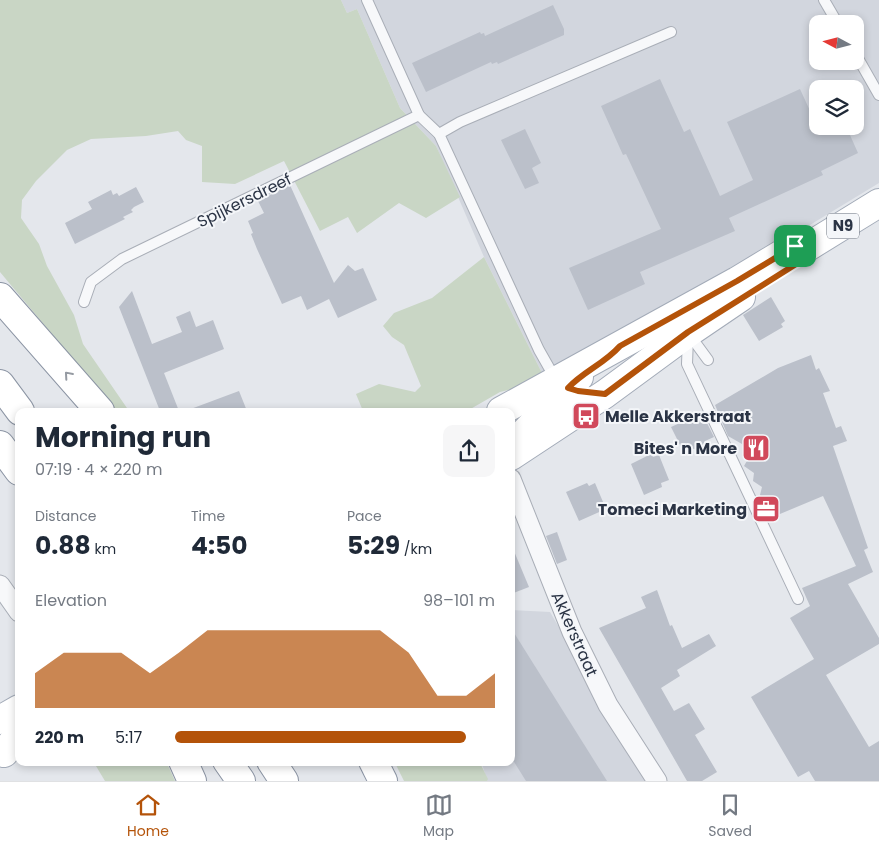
<!DOCTYPE html>
<html lang="en">
<head>
<meta charset="utf-8">
<style>
  :root { --surface:#fff; --page:#f6f6f7; --text:#1f2937; --muted:#747a83; --line:#e0e1e3; --accent:#b45309 }
  body { margin:0; font-family:Poppins,sans-serif; background:var(--page); color:var(--text); height:100vh; display:flex; flex-direction:column; font-size:19px; white-space:nowrap }
  * { box-sizing:border-box; margin:0 }
  p { font-size:16px; color:var(--muted) }
  .icon { flex:none; width:28px; height:28px; fill:none; stroke:currentColor; stroke-width:2; stroke-linecap:round; stroke-linejoin:round }
  .map { position:relative; flex:1; overflow:hidden }
  .details { position:absolute; left:15px; top:408px; width:500px; height:358px; display:flex; flex-direction:column; background:var(--surface); border-radius:10px; box-shadow:0 2px 8px #0003 }
  .details>* { flex:none }
  .needle { width:32px; rotate:277deg }
  .buttons { position:absolute; left:809px; top:15px; display:grid; gap:10px }
  .buttons a { display:grid; place-items:center; width:55px; height:55px; border-radius:10px; background:var(--surface); box-shadow:0 2px 8px #0003; font-size:25px }
  .pin { position:absolute; display:grid; place-items:center; width:42px; height:42px; color:#fff; margin:-21px; border-radius:10px; box-shadow:0 2px 8px #0006 }
  .round { display:grid; place-items:center; flex:none; width:52px; height:52px; border-radius:10px; background:var(--page) }
  .summary { display:flex; align-items:center; justify-content:space-between; height:85px; padding:0 20px }
  h1 { font-size:28px; font-weight:700; line-height:38px }
  .metrics { display:grid; grid-template-columns:repeat(3,1fr); gap:8px; height:85px; padding:5px 20px }
  .metrics div { display:grid; align-content:center }
  .metrics b { font-size:25px; font-weight:700 }
  .metrics small { font-size:14px; font-weight:400 }
  .metrics p { font-size:14px }
  .chart { height:140px; padding:10px 20px }
  .chart p { display:flex; justify-content:space-between }
  .chart svg { width:100%; height:90px; margin-top:5px; fill:var(--accent); opacity:.7 }
  ul { padding:0 20px; list-style:none; font-size:16px }
  li { display:grid; grid-template-columns:80px 60px 1fr; align-items:center; height:38px }
  li i { height:12px; border-radius:6px; background:var(--accent) }
  .dock { display:flex; justify-content:space-around; align-items:center; height:70px; border-top:1px solid var(--line); background:var(--surface); font-size:14px; color:var(--muted) }
  .dock a { display:grid; justify-items:center; gap:2px }
  .dock .on { color:var(--accent) }
  .map>svg:first-child { display:block }
  .built { fill:#d2d6de; fill-rule:evenodd }
  .green { fill:#c9d6c5 }
  .building { fill:#bbc0ca }
  .lines { fill:none; stroke-linecap:round; stroke-linejoin:round }
  .lane-casing { stroke:#a9aeb7; stroke-width:12 }
  .street-casing { stroke:#a9aeb7; stroke-width:21 }
  .primary-casing { stroke:#a3abb8; stroke-width:30 }
  .highway-casing { stroke:#8b94a3; stroke-width:30 }
  .lane { stroke:#f7f8fa; stroke-width:10 }
  .street { stroke:#f7f8fa; stroke-width:19 }
  .primary { stroke:#fff; stroke-width:28 }
  .highway { stroke:#fff; stroke-width:28 }
  .oneway { stroke:#959aa2 }
  .route-casing { stroke:#fff; stroke-width:10 }
  .route { stroke:#b45309; stroke-width:6 }
  .labels { text-anchor:middle; stroke-width:4; stroke-linejoin:round; paint-order:stroke }
  .shield { fill:#f4f6f9; stroke:#676e7b; stroke-width:1 }
  .shield-label { font-size:15px; font-weight:bold; fill:#2b3445 }
  .street-label { font-size:16px; fill:#2b3445; stroke:#f4f6f9 }
  .poi-label { font-size:16px; font-weight:bold; fill:#2b3445; stroke:#f4f6f9; text-anchor:end }
</style>
</head>
<body>
<div class="map">
<svg width="879" height="781" viewBox="0 0 879 781">
  <rect width="100%" height="100%" fill="#e4e7ec"/>
  <g class="built">
    <path d="M341 0H879V183L772 248 542 373 484 257 436 146 400 108 357 9 347 13ZM818 24H855V61H818ZM818 89H855V126H818Z"/>
    <path d="M511 610 550 612 649 781H487L483 767 479 761H511Z"/>
  </g>
  <g class="green">
    <path d="M0 0H341L347 13 357 9 400 108 436 146 460 197 426 218 399 203 357 233 348 217 320 231 284 161 235 184 202 182V146L186 140 178 131 146 136 91 139 67 150 36 181 22 200 21 218 39 244 47 266 74 315 83 344 129 411H116L0 272Z"/>
    <path d="M484 257 542 373 516 388 500 392 467 411H363L356 394 379 384 415 392 421 386 404 345 392 337 383 326 394 313 432 298Z"/>
    <path d="M93 761H166L175 781H105Z"/>
    <path d="M394 761H479L488 779 487 781H404Z"/>
  </g>
  <g class="building">
    <path d="M553 5 564 29V35L498 64 497 62 492 64 491 62 426 92 412 63 480 32 481 34 484 33 485 36Z"/>
    <path d="M660 79 684 132 690 129 720 196 753 180 727 122 800 89 817 126H846L858 153 821 171 823 175 729 218 735 231 640 272 645 284 588 310 569 268 661 229 626 154 623 155 601 106Z"/>
    <path d="M525 129 541 163 532 168 539 183 525 189 501 140Z"/>
    <path d="M290 185 334 283 348 265 355 271 363 268 377 300 338 318 329 299 307 310 301 296 282 304 257 249 251 234 253 233 248 221 264 213 258 201Z"/>
    <path d="M136 187 144 202 134 207 131 210 133 212 123 217 125 219 75 244 65 223 92 209 88 202 111 190 113 195 117 193 119 196Z"/>
    <path d="M132 291 152 344 182 332 176 317 190 311 196 327 213 320 224 349 164 373 179 411H160L119 307Z"/>
    <path d="M771 297 785 321 781 324 783 327 759 341 743 315Z"/>
    <path d="M811 355 816 370 819 368 830 391 823 393 836 428 841 426 847 441 833 446 868 548 864 550 873 572 848 584 879 638V644L826 675 869 747 879 741V781H815L809 771 798 777 751 697 814 659 790 618 810 606 802 588 856 566 823 496 768 519 771 508 760 495 762 487 753 481 754 473 744 466 748 459 742 444 728 436 715 405 778 368Z"/>
    <path d="M239 391 247 411H188V410Z"/>
    <path d="M702 413 714 437 705 441 700 450 688 448 683 451 671 427Z"/>
    <path d="M651 454 653 457 659 455 669 480 661 483 662 487 644 495 631 464Z"/>
    <path d="M587 483 589 486 595 483 606 509 579 521 566 492Z"/>
    <path d="M557 532 567 560 557 564 546 536Z"/>
    <path d="M511 544 529 587 511 594Z"/>
    <path d="M657 590 670 626 672 625 682 648 709 634 716 646 677 670 680 676 661 688 674 711 689 703 705 729 695 735 717 772 702 781H687L599 628 646 608 641 597Z"/>
    <path d="M511 628 607 781H526L511 757Z"/>
  </g>
  <g class="lines">
    <defs>
      <g id="lane">
        <path d="M367 0 419 115 439 134 539 350 556 380"/>
        <path d="M824 0 838 24"/>
        <path d="M855 53 879 95"/>
        <path d="M439 134 460 122 671 32"/>
        <path d="M84 302 91 282 122 259 419 115"/>
        <path d="M689 334 708 360"/>
        <path d="M688 337 687 364 798 599"/>
      </g>
      <g id="street">
        <path d="M511 479 572 632 608 705 657 781"/>
        <path d="M0 585 19 612"/>
      </g>
      <g id="primary">
        <path d="M501 411 737 281 795 246 806 248 879 203"/>
        <path d="M522 435 579 377"/>
        <path d="M511 456 605 394 688 333 741 297"/>
        <path d="M0 720 19 709"/>
        <path d="M4 753 19 734"/>
      </g>
      <g id="highway">
        <path d="M0 297 100 411"/>
        <path d="M0 384 20 411"/>
        <path d="M0 445 19 471"/>
        <path d="M183 761 192 781"/>
        <path d="M227 761 241 781"/>
        <path d="M271 761 284 781"/>
        <path d="M373 761 383 781"/>
      </g>
    </defs>
    <use href="#lane" class="lane-casing"/>
    <use href="#street" class="street-casing"/>
    <use href="#primary" class="primary-casing"/>
    <use href="#highway" class="highway-casing"/>
    <use href="#lane" class="lane"/>
    <use href="#street" class="street"/>
    <use href="#primary" class="primary"/>
    <use href="#highway" class="highway"/>
  </g>
  <defs><path id="oneway-chevron" d="M-2-3.5L2.5 0L-2 3.5" fill="none" stroke-width="1.6" stroke-linecap="round" stroke-linejoin="round" transform="scale(1.25)"/></defs>
  <use class="oneway" href="#oneway-chevron" transform="translate(68 375) rotate(-131)"/>
  <g class="lines">
    <defs>
      <path id="route" d="M795 246 806 248 804 259 688 332 605 394 578 391 568 388C584 371 604 364 620 346L737 281Z"/>
    </defs>
    <use href="#route" class="route-casing"/>
    <use href="#route" class="route"/>
  </g>
  <defs>
    <symbol id="bus-square" viewBox="-11 -11 22 22"><rect x="-9" y="-9" width="18" height="18" rx="4" fill="#d1495b" stroke="#f4f6f9"/><path d="M-5-6H5V4H4V6H2V4H-2V6H-4V4H-5ZM-3.5-4V0h7V-4ZM-3.5 1.2v1.5H-2V1.2ZM2 1.2v1.5H3.5V1.2Z" fill="#fff"/></symbol>
    <symbol id="restaurant-square" viewBox="-11 -11 22 22"><rect x="-9" y="-9" width="18" height="18" rx="4" fill="#d1495b" stroke="#f4f6f9"/><path d="M-5-6h1v4h1v-4h1v4h1v-4h1v5L-1.5 .5V6h-2V.5L-5-1ZM5-6V6H3V1.5H1.5Q1.5-4 5-6Z" fill="#fff"/></symbol>
    <symbol id="office-square" viewBox="-11 -11 22 22"><rect x="-9" y="-9" width="18" height="18" rx="4" fill="#d1495b" stroke="#f4f6f9"/><path d="M-6-3h4V-5.5h4V-3h4V5H-6ZM-1-4.5V-3h2v-1.5ZM-6 0V1H6V0Z" fill="#fff"/></symbol>
  </defs>
  <g fill-rule="evenodd">
    <use href="#bus-square" x="570" y="400" width="32" height="32"/>
    <use href="#restaurant-square" x="740" y="432" width="32" height="32"/>
    <use href="#office-square" x="750" y="493" width="32" height="32"/>
  </g>
  <g class="labels">
    <rect class="shield" x="827" y="213.5" width="32" height="25" rx="4"/>
    <g class="shield-label">
      <text x="843" y="231">N9</text>
    </g>
    <g class="street-label">
      <text transform="translate(244 200) rotate(-26)" y="6">Spijkersdreef</text>
      <text transform="translate(575 634) rotate(66)" y="6">Akkerstraat</text>
    </g>
    <g class="poi-label">
      <text x="605" y="422" text-anchor="start">Melle Akkerstraat</text>
      <text x="737" y="454">Bites' n More</text>
      <text x="747" y="515">Tomeci Marketing</text>
    </g>
  </g>
</svg>
<div class="buttons">
<a><svg class="needle" viewBox="-14 -14 28 28"><path d="M0-13l5 13h-10z" fill="#e53935"/><path d="M0 13l5-13h-10z" fill="#747a83"/></svg></a>
<a><svg class="icon" aria-label="layers" viewBox="0 0 24 24"><path d="M12 4l9 5-9 5-9-5zM3 14l9 5 9-5"/></svg></a>
</div>
<div class="pin" style="left:795px;top:246px;background:#1e9e55"><svg class="icon" aria-label="arrive" viewBox="0 0 24 24"><path d="M6 21V4h12l-3 4 3 4H6"/></svg></div>
<section class="details">
<div class="summary"><div><h1>Morning run</h1><p>07:19 · 4 × 220 m</p></div><a class="round"><svg class="icon" aria-label="share" viewBox="0 0 24 24"><path d="M12 15V3M7 8l5-5 5 5M5 13v7h14v-7"/></svg></a></div>
<div class="metrics">
<div><p>Distance</p><b>0.88<small> km</small></b></div>
<div><p>Time</p><b>4:50</b></div>
<div><p>Pace</p><b>5:29<small> /km</small></b></div>
</div>
<div class="chart"><p><span>Elevation</span>98–101 m</p>
<svg viewBox="0 0 160 44" preserveAspectRatio="none"><path d="M0 44V27L10 17L20 17L30 17L40 27L50 17L60 6L70 6L80 6L90 6L100 6L110 6L120 6L130 17L140 38L150 38L160 27V44z"/></svg>
</div>
<ul>
<li><b>220 m</b>5:17<i style="width:91%"></i></li>
</ul>
</section>
</div>
<nav class="dock">
<a class="on"><svg class="icon" aria-label="home" viewBox="0 0 24 24"><path d="M3 11l9-7 9 7M6 9v11h12V9"/></svg>Home</a>
<a><svg class="icon" aria-label="map" viewBox="0 0 24 24"><path d="M3 6l6-2 6 2 6-2v14l-6 2-6-2-6 2zM9 4v14M15 6v14"/></svg>Map</a>
<a><svg class="icon" aria-label="saved" viewBox="0 0 24 24"><path d="M7 4h10v16l-5-4-5 4z"/></svg>Saved</a>
</nav>
</body>
</html>
